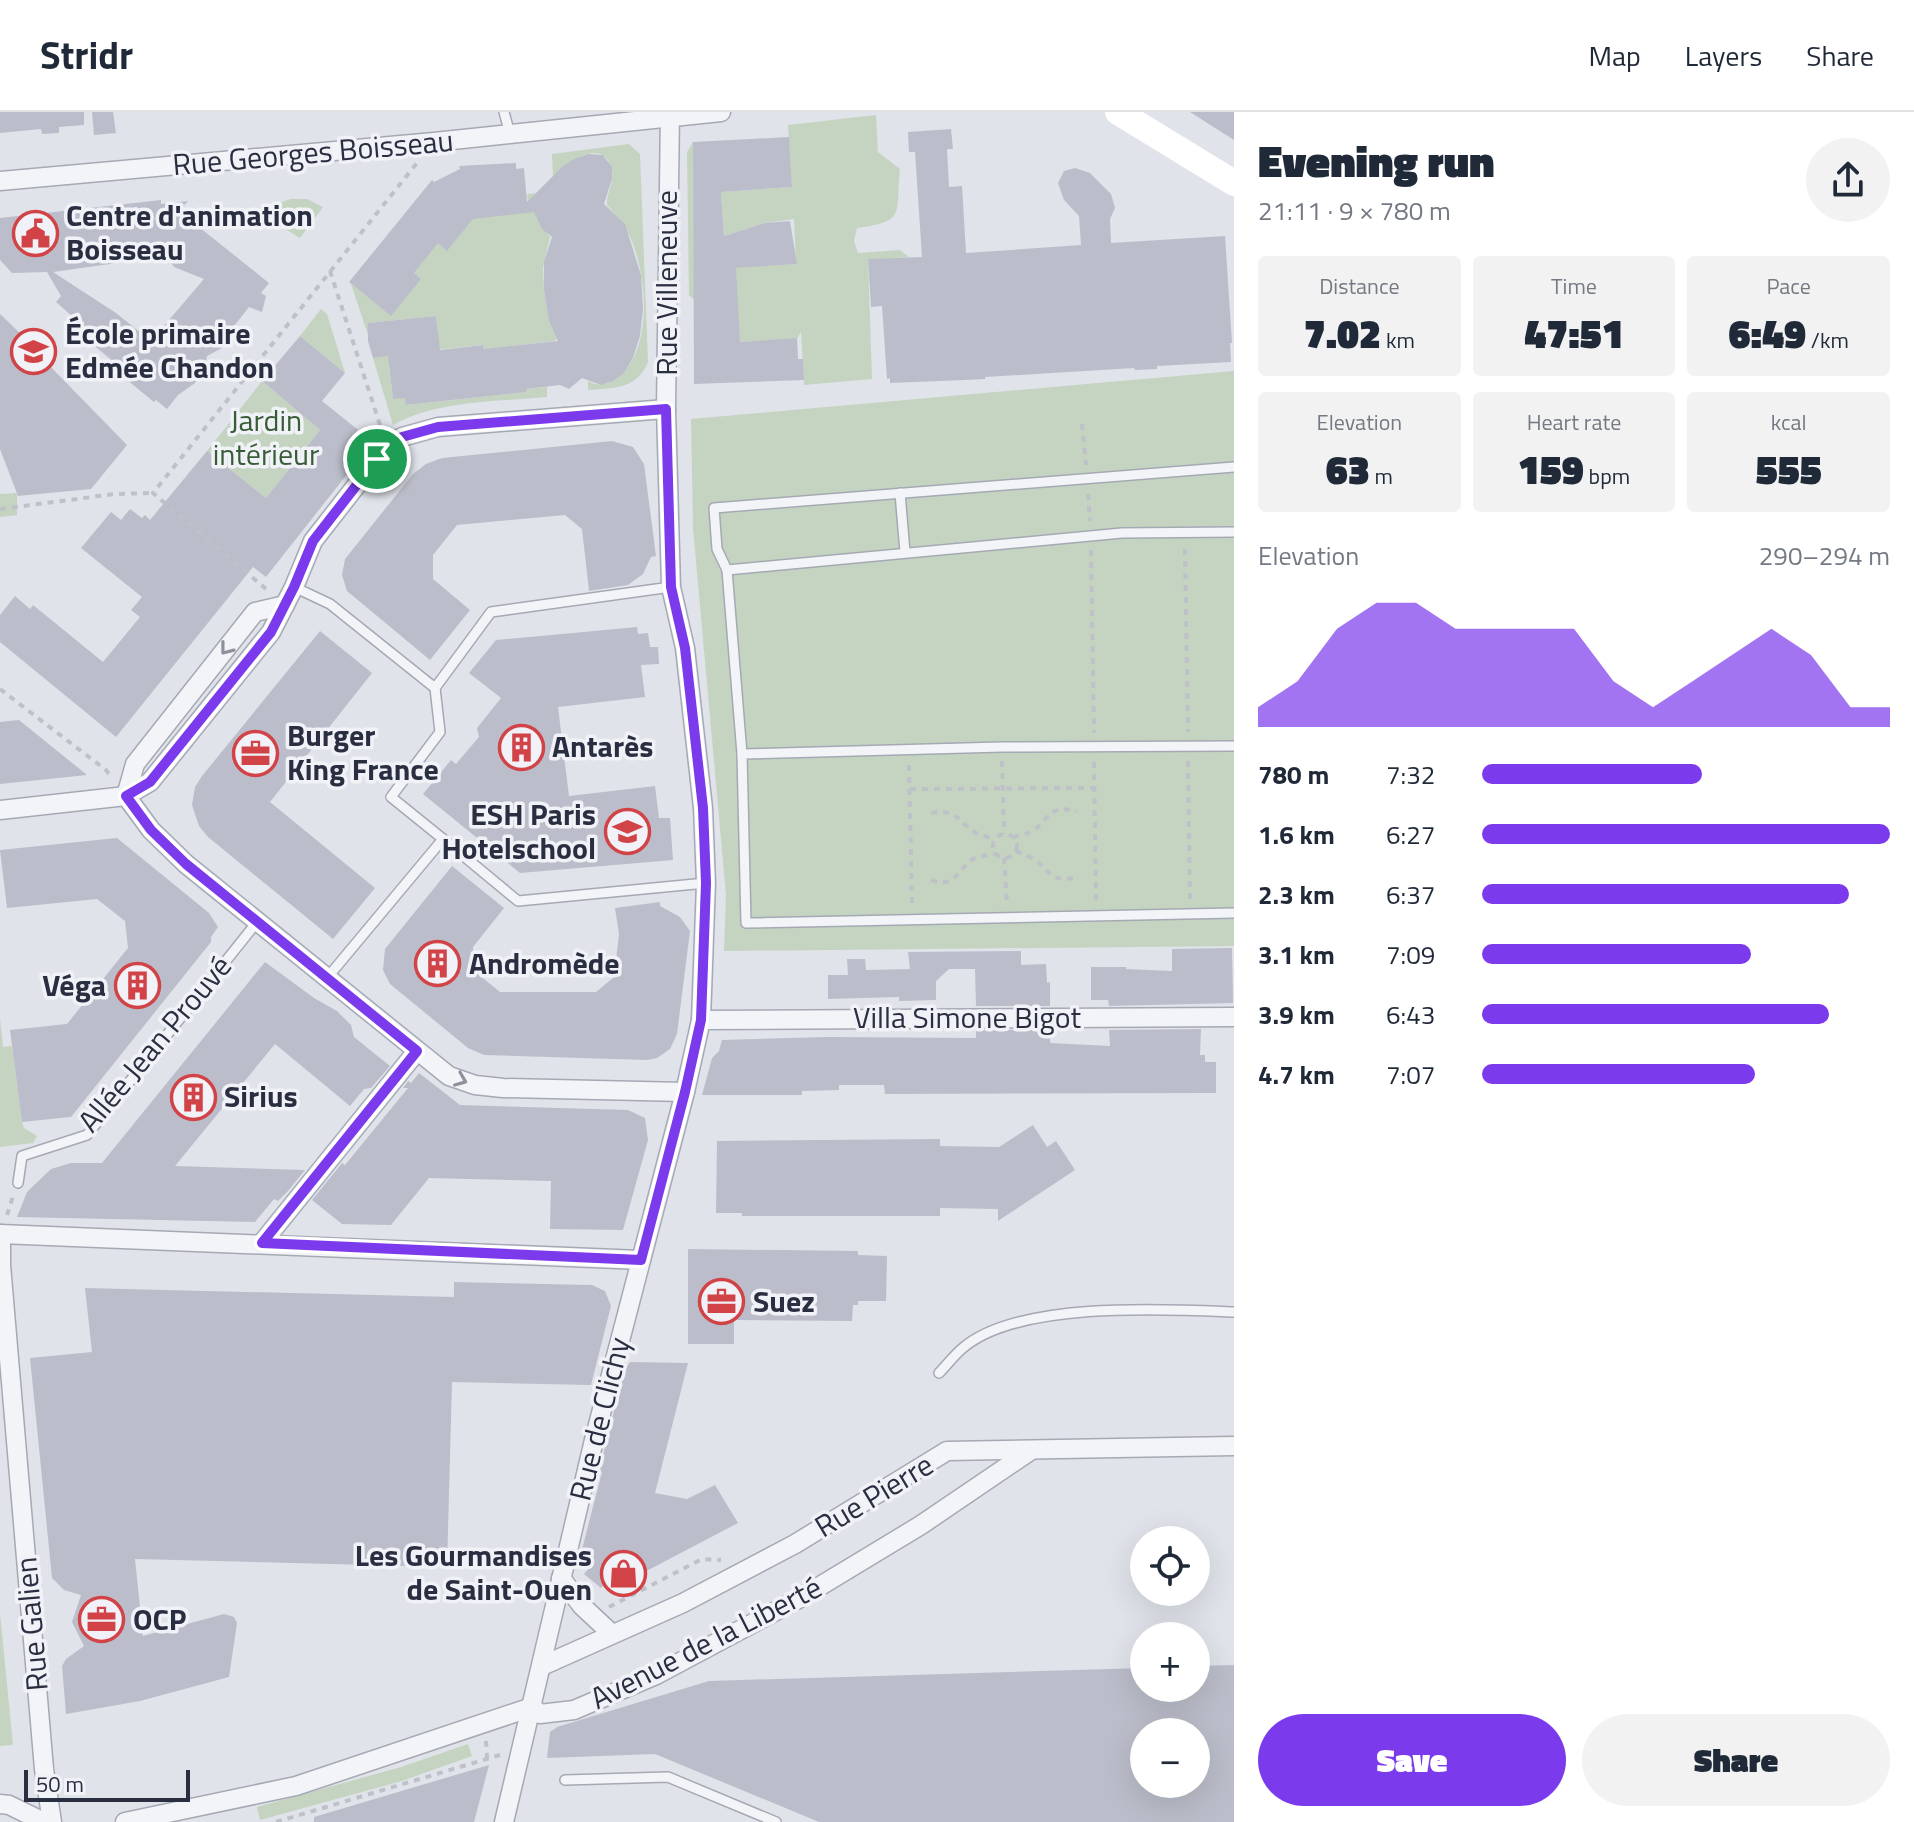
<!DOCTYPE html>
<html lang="en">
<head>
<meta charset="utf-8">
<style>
  :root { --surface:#fff; --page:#f2f2f3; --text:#1f2937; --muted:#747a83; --line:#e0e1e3; --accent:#7c3aed }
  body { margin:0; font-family:"Titillium Web",sans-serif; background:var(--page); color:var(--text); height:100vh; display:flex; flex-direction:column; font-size:30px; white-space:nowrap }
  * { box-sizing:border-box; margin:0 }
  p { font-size:26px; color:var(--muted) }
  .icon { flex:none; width:44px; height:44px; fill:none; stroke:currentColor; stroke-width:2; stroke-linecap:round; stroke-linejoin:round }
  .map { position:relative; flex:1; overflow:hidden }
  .sheet { display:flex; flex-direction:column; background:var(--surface); width:680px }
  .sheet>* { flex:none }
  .tools { position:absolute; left:1130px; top:1414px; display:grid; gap:16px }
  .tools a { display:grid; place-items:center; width:80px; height:80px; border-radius:50%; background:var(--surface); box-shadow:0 8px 32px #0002; font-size:40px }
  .scale { position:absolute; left:24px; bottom:20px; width:166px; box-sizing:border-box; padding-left:8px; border:4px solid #292e41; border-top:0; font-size:22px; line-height:28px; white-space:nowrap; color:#292e41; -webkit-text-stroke:6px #f0f2f7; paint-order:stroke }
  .pin { position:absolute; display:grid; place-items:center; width:68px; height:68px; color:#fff; margin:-34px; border:4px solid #fff; border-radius:50%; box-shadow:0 2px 8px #0007 }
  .round { display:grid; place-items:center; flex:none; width:84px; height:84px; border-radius:42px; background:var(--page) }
  .head { display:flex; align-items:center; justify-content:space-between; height:136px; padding:0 24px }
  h1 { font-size:44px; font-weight:800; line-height:60px }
  .figures { display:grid; grid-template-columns:repeat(3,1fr); gap:12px; height:136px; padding:8px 24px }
  .figures div { display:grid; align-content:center; border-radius:8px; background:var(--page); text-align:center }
  .figures b { font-size:40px; font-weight:800 }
  .figures small { font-size:22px; font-weight:400 }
  .figures p { font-size:22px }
  .chart { height:224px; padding:16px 24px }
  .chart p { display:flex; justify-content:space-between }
  .chart svg { width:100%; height:144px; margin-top:8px; fill:var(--accent); opacity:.7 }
  .primary-button { display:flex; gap:16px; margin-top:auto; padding:16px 24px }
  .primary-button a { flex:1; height:92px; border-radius:48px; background:var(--accent); color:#fff; font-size:32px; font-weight:800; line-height:92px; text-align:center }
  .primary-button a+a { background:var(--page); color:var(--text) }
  ul { padding:0 24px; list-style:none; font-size:26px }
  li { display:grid; grid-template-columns:128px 96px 1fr; align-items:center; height:60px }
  li i { height:20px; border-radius:10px; background:var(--accent) }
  header { display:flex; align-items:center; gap:48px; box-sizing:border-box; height:112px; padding:0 40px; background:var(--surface); border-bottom:2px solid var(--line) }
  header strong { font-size:38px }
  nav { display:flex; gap:44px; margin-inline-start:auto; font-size:28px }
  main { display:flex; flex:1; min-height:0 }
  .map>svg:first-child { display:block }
  .green { fill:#c4d4c1 }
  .building { fill:#bbbeca; fill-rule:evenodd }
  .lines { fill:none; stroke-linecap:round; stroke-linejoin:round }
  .service-casing { stroke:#a5a9b4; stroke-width:12 }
  .minor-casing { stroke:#a5a9b4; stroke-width:21 }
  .path { stroke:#bec1c8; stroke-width:4; stroke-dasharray:6 6; stroke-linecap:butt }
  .service { stroke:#f3f4f8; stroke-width:9 }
  .minor { stroke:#f3f4f8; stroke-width:18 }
  .secondary { stroke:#fff; stroke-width:26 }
  .oneway { stroke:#8e919c }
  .route-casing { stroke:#fff; stroke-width:16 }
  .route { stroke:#7c3aed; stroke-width:10 }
  .labels { text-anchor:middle; stroke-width:7; stroke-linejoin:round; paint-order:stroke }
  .street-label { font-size:30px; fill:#292e41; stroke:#f0f2f7 }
  .poi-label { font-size:30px; font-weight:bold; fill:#292e41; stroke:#f0f2f7; text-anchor:start }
  .park-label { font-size:30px; fill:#385d36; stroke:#f0f2f7 }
</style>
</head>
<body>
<header>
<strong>Stridr</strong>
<nav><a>Map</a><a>Layers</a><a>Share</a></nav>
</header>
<main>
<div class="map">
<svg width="1234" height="1710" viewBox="0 0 1234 1710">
  <rect width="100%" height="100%" fill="#e0e3ea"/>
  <g class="green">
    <path d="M876 3 878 40 900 57C895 103 907 109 857 116L854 129 858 141 900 138 909 145 868 148 872 267 804 273 801 220 797 227 740 230 689 183 687 40 693 30 694 158 796 152 794 107 765 111 724 124 721 80 792 75 788 13Z"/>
    <path d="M629 32 640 42 648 250C637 277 615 276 588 278V269C598 275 608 273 617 266 651 240 647 177 636 141 629 117 622 110 607 93 606 80 616 69 611 55 601 24 565 52 553 65L552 42Z"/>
    <path d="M541 81C534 100 538 110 550 125L543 156 544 178 549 209 557 226 555 229 483 237 482 233 433 238 389 254 393 286H405L407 293 526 280V277L547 275V285C496 290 438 288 393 313L373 246 383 244 438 222 436 204 368 211 370 229 351 172 383 197 421 167 414 161 451 108 528 90 527 82Z"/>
    <path d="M291 87H307L323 95 300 126 255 98Z"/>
    <path d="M321 197 327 202 345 261 300 224Z"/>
    <path d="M1234 259V834L724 839 726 783 693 416 691 307Z"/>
    <path d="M262 269 320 318 266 386 207 339Z"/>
    <path d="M17 381V403L0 405V382Z"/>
    <path d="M0 906 3 935 12 934 22 1010 24 1016 37 1024 33 1031 0 1035Z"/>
    <path d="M0 1501 13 1633 0 1634Z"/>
    <path d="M468 1632 472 1644 402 1669 260 1708 257 1695 401 1655Z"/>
  </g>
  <g class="building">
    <path d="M0 0H84V13L59 15V21L42 22 41 17 0 21Z"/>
    <path d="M92 0H113L116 21 94 23Z"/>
    <path d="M1190 0H1234V28Z"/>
    <path d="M951 17 953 37H947L949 75 962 74 966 141 1081 133 1079 104 1064 88 1058 71 1064 59 1075 56 1090 61 1111 82 1115 96 1110 107 1111 131 1225 124 1232 231H1230L1231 250 1157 254V257L1135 258 1134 256 985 265V267L965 268 890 271V266L887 267 882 194 871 195 868 147 922 145 915 40H909L908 20Z"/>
    <path d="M789 25 792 75 721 80 724 124 765 111 790 109 797 152 736 156 740 230 797 226 798 247H803L804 268 694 272 693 30Z"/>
    <path d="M588 42 603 43 612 55V67L604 92 625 112 641 163 643 197 640 224 633 246 624 261 613 269 601 273 582 266 569 277 560 273 526 277V280L406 293 405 286 393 287 388 244 373 246 368 229V211L436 204 440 238 483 233V237L558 229 549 209 544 178V150L552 125 542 117 534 100 473 107 447 139 438 131 414 161 421 167 391 204 349 170 432 68 434 70 460 57 459 54 516 51V57L524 56 527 90 562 55 574 47Z"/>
    <path d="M161 88V92L188 89 179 99 269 171 261 181 266 184 262 200 249 195 227 223 222 236 207 244 205 255 195 271 178 283 167 297 156 288 154 290 132 272 113 254 115 251 91 231 96 225 56 190 61 184 47 160 12 161 0 148V106ZM150 132 169 147 174 155 204 167 151 229 116 201 53 160 138 148Z"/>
    <path d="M0 202 46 246 44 248 127 333 91 377 18 384 0 337Z"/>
    <path d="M300 224 345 261 322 289 362 321 367 337 266 465 253 455 116 625 0 530V503L15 484 30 497 33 493 103 550 140 505 131 498 142 485 81 436 111 400 121 408 130 397 142 406 145 403 150 408 207 339 266 386 320 318 262 269Z"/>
    <path d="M612 329 633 335 644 352 656 444 651 445 643 462 628 473 589 479 582 417 565 403 457 413 433 443V467L470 498 430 548 347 479 342 463 345 447 413 362 426 352 442 346Z"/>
    <path d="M637 515 638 522 648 521 650 535H658L659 552 641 553 645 585 558 595 569 684 655 674 659 706H670L673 748 520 761 423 682 451 648 456 652 479 625 477 616 501 586 469 561 496 528Z"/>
    <path d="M320 519 372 561 270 690 375 776 333 827 208 725 199 714 192 693 195 675 202 664Z"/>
    <path d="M19 608 87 663 0 672V610Z"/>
    <path d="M117 726 209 801 218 815 211 825V830L71 1005 22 1010 10 918 67 912 128 836 125 809 97 787 7 796 0 738Z"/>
    <path d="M452 754 504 796 473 835 474 859 500 880H596L614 865 619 822 615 796 660 790V794L680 805 690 819 677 922 670 937 657 946 647 948 484 943 468 936 390 872 383 858 385 837Z"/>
    <path d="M1232 836 1233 891 1109 894 1108 888H1091V855H1126V857L1172 859V837Z"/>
    <path d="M1021 839V853L1046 852 1047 871 1050 870V894H976L975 857H949L936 869V888L899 889V885L828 887V863H848L847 847H865L866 858 910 857 908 840Z"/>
    <path d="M265 850 314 886 337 899 351 913 354 925 390 954 371 976 364 977 350 994 275 932 175 1054 305 1058 288 1079 278 1089 274 1087 255 1110 17 1105 27 1080 51 1057 71 1051H102Z"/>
    <path d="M1201 917 1200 943H1205V950H1216V981L885 982 884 973H839V978L802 979V983H702L712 946 719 939 722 928 828 925 976 926V918H1050V931L1110 934 1109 918Z"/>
    <path d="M419 961 460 993 628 998 645 1006 648 1028 623 1118 550 1117 551 1069 429 1066 391 1113 342 1112 312 1088 342 1051 345 1053 408 976H403L408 969 411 971Z"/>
    <path d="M1033 1013 1047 1035 1056 1029 1075 1058 998 1109V1097L940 1096V1104H742V1101H716L717 1029 940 1027V1034L999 1035Z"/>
    <path d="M688 1137 858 1139V1143L887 1144 886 1189H858V1193H853L852 1209 734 1208V1232H688Z"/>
    <path d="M454 1170 592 1173 605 1179 611 1194 591 1273 452 1270 447 1455 135 1447 143 1524 224 1502 234 1505 237 1511 229 1565 140 1589 66 1602 62 1554 66 1547 84 1534 72 1510 81 1483 64 1478 52 1466 30 1246 92 1240 85 1176 454 1185Z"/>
    <path d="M630 1250 688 1251 655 1381 687 1387 715 1373 738 1411 616 1475 608 1468 601 1476 584 1462 591 1454 580 1445 602 1360 599 1359 624 1259Z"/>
    <path d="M1234 1553V1710H819L655 1642 547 1646 550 1620 557 1615 709 1569 1144 1556V1576H1196V1554ZM1144 1620H1196V1672H1144Z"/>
    <path d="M489 1653 474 1710H314V1705Z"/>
  </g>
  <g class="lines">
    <defs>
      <g id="service">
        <path d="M504 0 510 22"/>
        <path d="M900 381 905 440"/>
        <path d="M727 458 717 437 714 396 1234 355"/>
        <path d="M294 475 330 492 435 576 440 620 391 685 443 727 327 866"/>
        <path d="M435 576 491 500 671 475"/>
        <path d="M1234 634 1002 635 742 642 746 811 1234 801"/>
        <path d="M742 642 727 458 1122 421 1234 420"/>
        <path d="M443 727 518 789 706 771"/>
        <path d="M18 1071 22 1044 87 1023 257 810"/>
        <path d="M939 1261C947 1253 955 1242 964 1235 1020 1189 1164 1197 1234 1200"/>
        <path d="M565 1668 668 1665 776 1710"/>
      </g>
      <g id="minor">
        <path d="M0 69 434 30 721 0"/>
        <path d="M126 684 151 718 186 752 449 964 475 973 503 976 685 980"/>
        <path d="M126 684 135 652 255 500 285 493"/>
        <path d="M0 698 126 684 150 670 271 520 294 475 313 429 377 347 402 325 438 315 666 297"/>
        <path d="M701 908 1234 905"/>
        <path d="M0 1122 641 1148"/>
        <path d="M1 1122V1153L44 1657 52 1710"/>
        <path d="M262 1131 417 939"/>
        <path d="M561 1466 582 1494 612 1522"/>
        <path d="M542 1554 683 1491 795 1432 947 1339 1234 1334"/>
        <path d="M532 1595 540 1602 574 1598 656 1563 802 1485 921 1413 1030 1339"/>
        <path d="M0 1692 9 1693 44 1710"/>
        <path d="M125 1710 296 1674 532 1595"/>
        <path d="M504 1710 594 1328 685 980 701 908 706 771 703 696 685 536 671 475 666 297 670 0"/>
      </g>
    </defs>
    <use href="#service" class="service-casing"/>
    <use href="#minor" class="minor-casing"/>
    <g class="path">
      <path d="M330 159 381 316"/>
      <path d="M1082 312 1086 353"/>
      <path d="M1088 382 1090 409"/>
      <path d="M0 397 115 382 153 381"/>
      <path d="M1185 437 1188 620"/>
      <path d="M1091 438 1094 621"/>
      <path d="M266 477 153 381 417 51"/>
      <path d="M0 577 106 658 112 666"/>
      <path d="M1002 649 1004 722"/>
      <path d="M1188 649 1190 788"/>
      <path d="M1094 650 1096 789"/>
      <path d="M909 653 912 792"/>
      <path d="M910 677 1095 676"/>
      <path d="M931 701C960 697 956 709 976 721 982 724 989 725 995 727"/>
      <circle cx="1005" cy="734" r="12"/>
      <path d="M1013 725C1019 724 1027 722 1032 719 1051 708 1046 692 1077 699"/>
      <path d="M1016 739C1022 742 1030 744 1035 748 1055 762 1046 769 1077 766"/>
      <path d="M1004 746 1007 792"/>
      <path d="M931 768C957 778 958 754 975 746 981 744 989 743 996 742"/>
      <path d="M7 1103 13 1084"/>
      <path d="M609 1495 702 1447 721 1448"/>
      <path d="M486 1629 487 1646"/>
      <path d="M276 1710 500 1643"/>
    </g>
    <use href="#service" class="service"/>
    <use href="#minor" class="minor"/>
    <path class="secondary" d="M1118 0 1234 71"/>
  </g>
  <defs><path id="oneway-chevron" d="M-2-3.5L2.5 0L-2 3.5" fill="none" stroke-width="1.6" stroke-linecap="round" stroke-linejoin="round" transform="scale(2)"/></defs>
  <g class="oneway">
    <use href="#oneway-chevron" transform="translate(226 537) rotate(128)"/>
    <use href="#oneway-chevron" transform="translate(461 968) rotate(22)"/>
  </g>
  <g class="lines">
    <defs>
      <path id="route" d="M666 297 671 475 685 536 703 696 706 771 701 908 685 980 641 1148 262 1131 417 939 186 752 151 718 126 684 150 670 271 520 294 475 313 429 377 347 402 325 438 315Z"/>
    </defs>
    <use href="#route" class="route-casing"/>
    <use href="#route" class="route"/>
  </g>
  <defs>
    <symbol id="civic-ring" viewBox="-11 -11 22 22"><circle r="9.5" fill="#f0f2f7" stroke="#d14347" stroke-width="1.5"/><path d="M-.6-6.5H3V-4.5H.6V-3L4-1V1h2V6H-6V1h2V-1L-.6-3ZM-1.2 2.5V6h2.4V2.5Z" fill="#d14347"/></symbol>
    <symbol id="school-ring" viewBox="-11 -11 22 22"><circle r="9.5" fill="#f0f2f7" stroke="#d14347" stroke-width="1.5"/><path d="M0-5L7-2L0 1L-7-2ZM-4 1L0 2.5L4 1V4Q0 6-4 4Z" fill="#d14347"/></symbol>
    <symbol id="building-ring" viewBox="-11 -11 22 22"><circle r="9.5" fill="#f0f2f7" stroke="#d14347" stroke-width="1.5"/><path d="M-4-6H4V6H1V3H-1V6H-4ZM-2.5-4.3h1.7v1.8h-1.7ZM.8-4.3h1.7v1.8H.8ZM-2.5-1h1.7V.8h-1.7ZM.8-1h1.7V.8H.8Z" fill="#d14347"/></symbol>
    <symbol id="office-ring" viewBox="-11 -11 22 22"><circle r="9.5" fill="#f0f2f7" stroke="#d14347" stroke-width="1.5"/><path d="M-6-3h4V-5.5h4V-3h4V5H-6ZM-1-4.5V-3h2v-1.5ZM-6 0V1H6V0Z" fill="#d14347"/></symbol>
    <symbol id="university-ring" viewBox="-11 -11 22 22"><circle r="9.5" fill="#f0f2f7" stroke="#d14347" stroke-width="1.5"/><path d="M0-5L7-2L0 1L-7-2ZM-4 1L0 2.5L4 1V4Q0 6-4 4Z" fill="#d14347"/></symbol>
    <symbol id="shop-ring" viewBox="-11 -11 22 22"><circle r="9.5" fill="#f0f2f7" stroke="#d14347" stroke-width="1.5"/><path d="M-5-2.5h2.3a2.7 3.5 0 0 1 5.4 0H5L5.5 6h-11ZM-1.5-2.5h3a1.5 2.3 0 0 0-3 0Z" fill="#d14347"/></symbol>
  </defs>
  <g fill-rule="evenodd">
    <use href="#civic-ring" x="10" y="96" width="51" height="51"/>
    <use href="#school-ring" x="8" y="214" width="51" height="51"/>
    <use href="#building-ring" x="496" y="610" width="51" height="51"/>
    <use href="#office-ring" x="230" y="616" width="51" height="51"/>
    <use href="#university-ring" x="602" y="694" width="51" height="51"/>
    <use href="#building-ring" x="412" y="826" width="51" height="51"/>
    <use href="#building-ring" x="112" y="848" width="51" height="51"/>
    <use href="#building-ring" x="168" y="960" width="51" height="51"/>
    <use href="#office-ring" x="696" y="1164" width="51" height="51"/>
    <use href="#shop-ring" x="598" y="1436" width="51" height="51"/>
    <use href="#office-ring" x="76" y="1482" width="51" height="51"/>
  </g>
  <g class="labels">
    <g class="street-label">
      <text transform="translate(313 41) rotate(-5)" y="10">Rue Georges Boisseau</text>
      <text transform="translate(667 171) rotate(-90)" y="10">Rue Villeneuve</text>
      <text x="967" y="916">Villa Simone Bigot</text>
      <text transform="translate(155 932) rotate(-50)" y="10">Allée Jean Prouvé</text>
      <text transform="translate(600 1307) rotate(-76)" y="10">Rue de Clichy</text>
      <text transform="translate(874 1384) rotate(-31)" y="10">Rue Pierre</text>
      <text transform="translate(32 1512) rotate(-95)" y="10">Rue Galien</text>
      <text transform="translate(706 1531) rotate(-27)" y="10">Avenue de la Liberté</text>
    </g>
    <g class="poi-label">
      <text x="66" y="114">Centre d'animation<tspan x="66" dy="34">Boisseau</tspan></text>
      <text x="65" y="232">École primaire<tspan x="65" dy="34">Edmée Chandon</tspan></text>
      <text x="287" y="634">Burger<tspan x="287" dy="34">King France</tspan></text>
      <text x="552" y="645">Antarès</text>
      <text x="596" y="713" text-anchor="end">ESH Paris<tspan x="596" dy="34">Hotelschool</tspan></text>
      <text x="469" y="862">Andromède</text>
      <text x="106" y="884" text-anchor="end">Véga</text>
      <text x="224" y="995">Sirius</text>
      <text x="753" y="1200">Suez</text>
      <text x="592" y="1454" text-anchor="end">Les Gourmandises<tspan x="592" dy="34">de Saint-Ouen</tspan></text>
      <text x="133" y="1518">OCP</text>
    </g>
    <g class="park-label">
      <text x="266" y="319">Jardin<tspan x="266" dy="34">intérieur</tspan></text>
    </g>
  </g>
</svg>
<div class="tools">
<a><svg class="icon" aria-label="locate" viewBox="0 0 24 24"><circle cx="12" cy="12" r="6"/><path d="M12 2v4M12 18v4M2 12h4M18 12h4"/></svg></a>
<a>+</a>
<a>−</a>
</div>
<div class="scale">50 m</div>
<div class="pin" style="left:377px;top:347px;background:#1e9e55"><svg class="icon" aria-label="arrive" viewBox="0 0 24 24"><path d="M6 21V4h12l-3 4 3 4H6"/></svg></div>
</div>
<section class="sheet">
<div class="head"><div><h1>Evening run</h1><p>21:11 · 9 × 780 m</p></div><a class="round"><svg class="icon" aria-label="share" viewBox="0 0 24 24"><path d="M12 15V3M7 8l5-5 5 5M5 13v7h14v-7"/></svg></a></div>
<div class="figures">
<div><p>Distance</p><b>7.02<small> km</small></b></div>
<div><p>Time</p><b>47:51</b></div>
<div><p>Pace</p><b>6:49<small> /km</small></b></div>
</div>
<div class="figures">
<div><p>Elevation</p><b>63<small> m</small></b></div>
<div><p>Heart rate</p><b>159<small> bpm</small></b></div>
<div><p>kcal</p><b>555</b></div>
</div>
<div class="chart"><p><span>Elevation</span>290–294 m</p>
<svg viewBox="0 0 160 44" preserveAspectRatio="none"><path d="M0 44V38L10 30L20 14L30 6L40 6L50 14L60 14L70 14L80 14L90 30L100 38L110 30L120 22L130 14L140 22L150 38L160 38V44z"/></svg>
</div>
<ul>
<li><b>780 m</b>7:32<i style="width:54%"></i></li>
<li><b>1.6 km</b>6:27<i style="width:100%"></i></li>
<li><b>2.3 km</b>6:37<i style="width:90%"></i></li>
<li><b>3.1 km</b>7:09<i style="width:66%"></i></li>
<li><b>3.9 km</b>6:43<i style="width:85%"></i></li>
<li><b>4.7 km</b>7:07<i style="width:67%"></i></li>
</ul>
<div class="primary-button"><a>Save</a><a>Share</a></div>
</section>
</main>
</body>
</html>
